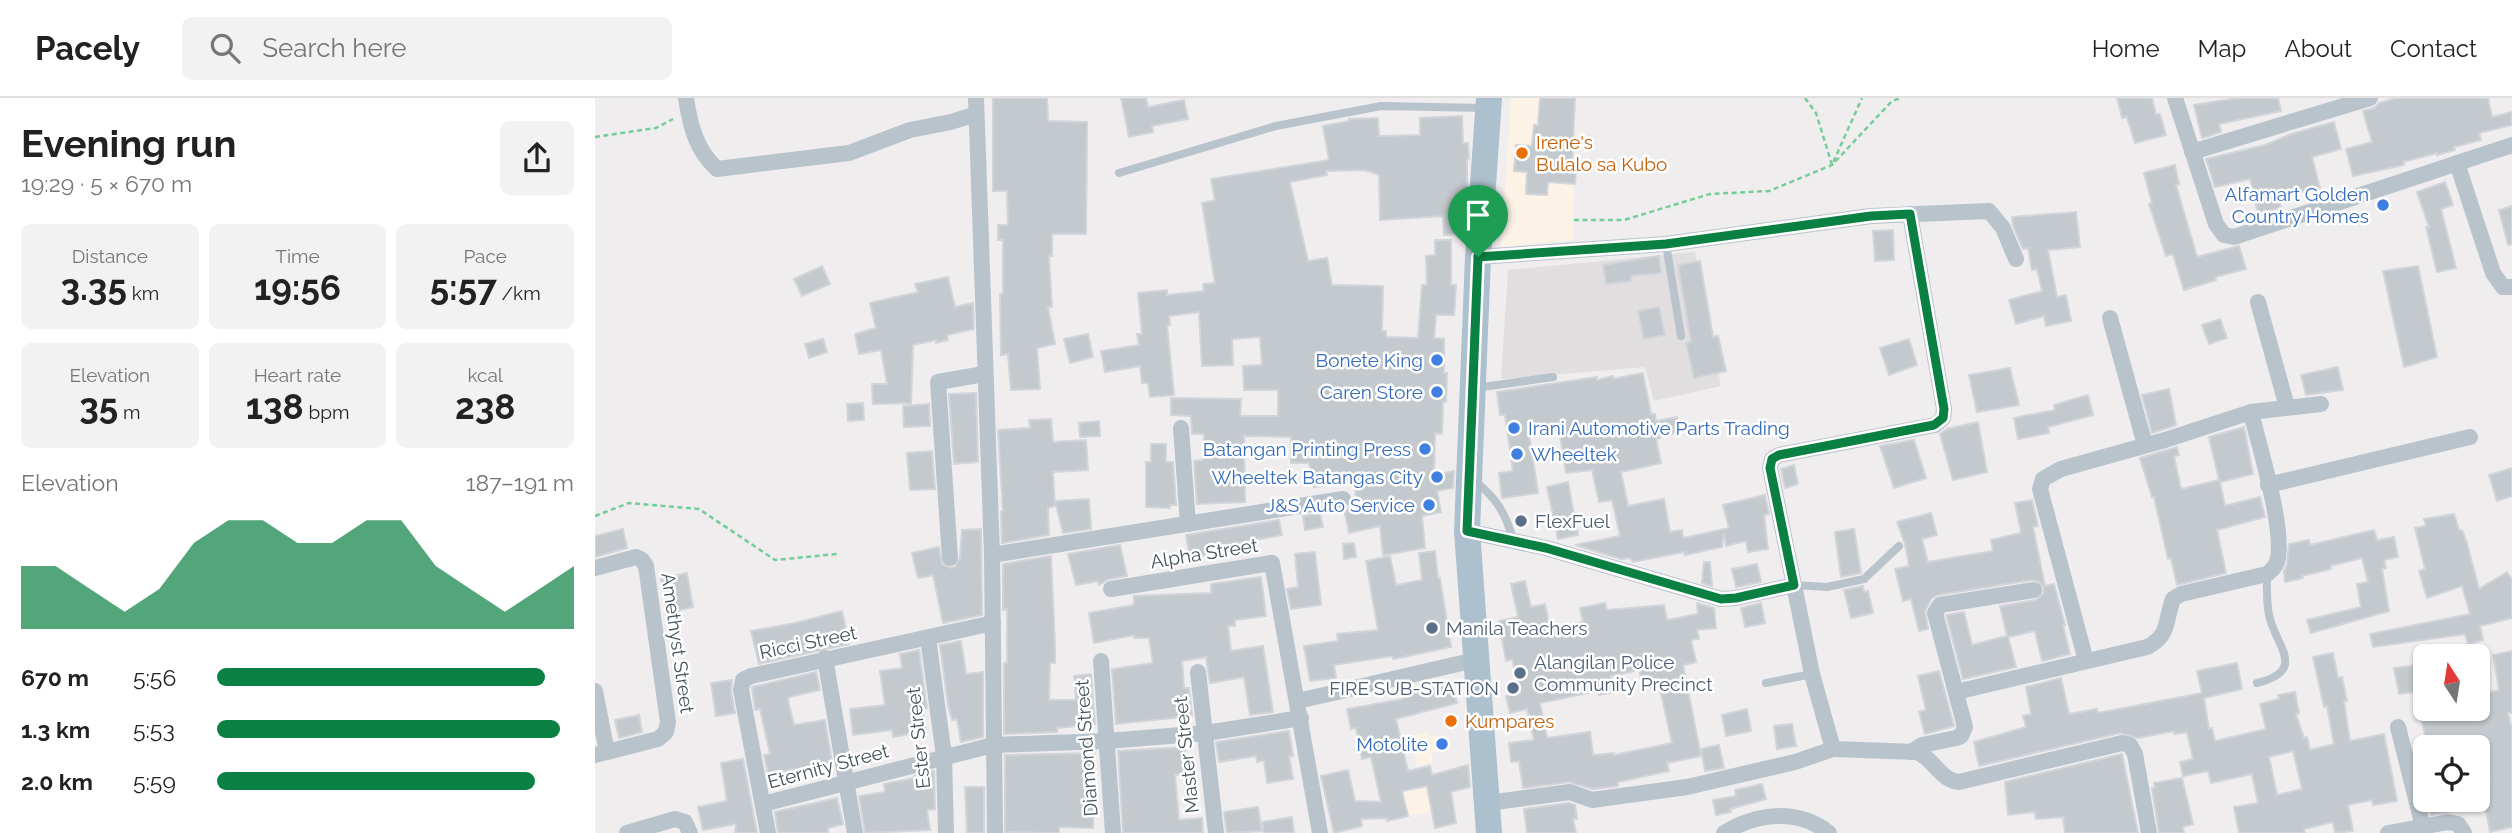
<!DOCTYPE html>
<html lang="en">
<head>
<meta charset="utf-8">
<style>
  :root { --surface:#fff; --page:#f2f2f2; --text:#222; --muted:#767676; --line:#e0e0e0; --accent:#0b8043 }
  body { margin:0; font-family:Raleway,sans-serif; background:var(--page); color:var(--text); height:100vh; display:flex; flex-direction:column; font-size:26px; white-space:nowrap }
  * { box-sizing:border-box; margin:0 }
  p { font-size:23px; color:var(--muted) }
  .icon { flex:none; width:38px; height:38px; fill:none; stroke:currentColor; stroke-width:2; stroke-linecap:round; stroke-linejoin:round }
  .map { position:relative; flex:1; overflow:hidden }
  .drawer { display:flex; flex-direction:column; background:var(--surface); width:595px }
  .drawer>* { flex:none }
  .needle { width:46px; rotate:348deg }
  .buttons { position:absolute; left:1818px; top:546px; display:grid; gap:14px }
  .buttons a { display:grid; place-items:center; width:77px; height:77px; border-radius:10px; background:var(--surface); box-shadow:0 2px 5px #0004; font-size:35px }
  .pin { position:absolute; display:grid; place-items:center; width:60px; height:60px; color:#fff; margin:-72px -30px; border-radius:50% 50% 50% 0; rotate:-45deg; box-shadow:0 0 7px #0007 }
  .pin .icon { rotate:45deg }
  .round { display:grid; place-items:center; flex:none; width:74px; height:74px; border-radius:10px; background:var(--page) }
  .overview { display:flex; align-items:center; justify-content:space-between; height:119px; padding:0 21px }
  h1 { font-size:38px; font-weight:700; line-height:52px }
  .stats { display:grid; grid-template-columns:repeat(3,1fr); gap:10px; height:119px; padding:7px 21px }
  .stats div { display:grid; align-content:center; border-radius:10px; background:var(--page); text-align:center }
  .stats b { font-size:35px; font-weight:700 }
  .stats small { font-size:19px; font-weight:400 }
  .stats p { font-size:19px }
  .chart { height:196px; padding:14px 21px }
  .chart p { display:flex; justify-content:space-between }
  .chart svg { width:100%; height:126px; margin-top:7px; fill:var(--accent); opacity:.7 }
  ul { padding:0 21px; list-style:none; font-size:23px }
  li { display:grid; grid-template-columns:112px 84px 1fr; align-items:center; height:52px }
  li i { height:18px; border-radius:9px; background:var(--accent) }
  header { display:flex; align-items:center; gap:42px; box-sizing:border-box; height:98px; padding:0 35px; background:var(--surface); border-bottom:2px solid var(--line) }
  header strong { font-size:33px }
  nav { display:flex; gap:38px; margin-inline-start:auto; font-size:24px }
  .search { width:490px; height:63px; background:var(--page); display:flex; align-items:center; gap:18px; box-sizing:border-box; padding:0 24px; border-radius:10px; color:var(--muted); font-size:26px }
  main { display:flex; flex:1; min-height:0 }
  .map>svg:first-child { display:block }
  .commercial { fill:#fcf3e6 }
  .education { fill:#e1dee0 }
  .building { fill:#c4c9cd; stroke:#d1d4d9; stroke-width:2; fill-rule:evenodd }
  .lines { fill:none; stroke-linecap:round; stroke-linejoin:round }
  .path { stroke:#72cd99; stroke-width:2.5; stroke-dasharray:5 3.5; stroke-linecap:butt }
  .service { stroke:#b9c3cb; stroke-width:8 }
  .minor { stroke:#b9c3cb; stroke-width:16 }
  .primary { stroke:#adc0cd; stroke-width:26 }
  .route-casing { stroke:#fff; stroke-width:14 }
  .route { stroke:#0b8043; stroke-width:9 }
  .food-dot { fill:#e8710a; stroke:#fff; stroke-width:2.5 }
  .shop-dot { fill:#3f7fe0; stroke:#fff; stroke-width:2.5 }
  .service-dot { fill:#5c6f8a; stroke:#fff; stroke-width:2.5 }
  .labels { text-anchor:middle; stroke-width:5; stroke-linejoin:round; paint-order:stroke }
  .food-label { font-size:19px; fill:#c56008; stroke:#fff; text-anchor:start }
  .shop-label { font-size:19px; fill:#366cbe; stroke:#fff; text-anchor:end }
  .service-label { font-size:19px; fill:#4e5e75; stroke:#fff; text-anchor:start }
  .street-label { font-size:19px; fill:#46535b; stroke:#fff }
</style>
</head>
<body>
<header>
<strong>Pacely</strong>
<div class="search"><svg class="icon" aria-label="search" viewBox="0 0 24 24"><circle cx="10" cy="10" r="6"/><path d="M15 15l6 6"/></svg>Search here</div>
<nav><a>Home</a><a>Map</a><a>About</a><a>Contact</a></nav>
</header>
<main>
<section class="drawer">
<div class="overview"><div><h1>Evening run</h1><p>19:29 · 5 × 670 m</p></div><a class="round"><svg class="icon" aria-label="share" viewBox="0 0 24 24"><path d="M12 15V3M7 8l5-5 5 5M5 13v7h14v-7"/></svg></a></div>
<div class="stats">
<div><p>Distance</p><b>3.35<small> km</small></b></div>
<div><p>Time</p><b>19:56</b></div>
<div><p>Pace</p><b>5:57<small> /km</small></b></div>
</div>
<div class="stats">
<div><p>Elevation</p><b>35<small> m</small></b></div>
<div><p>Heart rate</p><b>138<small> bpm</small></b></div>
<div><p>kcal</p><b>238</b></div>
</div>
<div class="chart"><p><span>Elevation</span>187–191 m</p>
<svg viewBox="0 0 160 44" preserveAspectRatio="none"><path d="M0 44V22L10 22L20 30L30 38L40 30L50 14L60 6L70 6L80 14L90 14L100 6L110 6L120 22L130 30L140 38L150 30L160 22V44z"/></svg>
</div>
<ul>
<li><b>670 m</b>5:56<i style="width:92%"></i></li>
<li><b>1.3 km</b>5:53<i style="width:96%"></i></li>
<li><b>2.0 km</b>5:59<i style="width:89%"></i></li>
</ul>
</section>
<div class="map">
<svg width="1917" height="735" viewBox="0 0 1917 735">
  <rect width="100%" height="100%" fill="#f0edee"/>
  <g class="commercial">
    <path d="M916 0H981L978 142 906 149Z"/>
    <path d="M832 634 833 639 841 637 846 653 837 655 838 664 822 668 816 638Z"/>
    <path d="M830 688 837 714 813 718 808 696 811 693Z"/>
  </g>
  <path class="education" d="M1100 154 1126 288 1059 303 1050 269 906 281 913 172Z"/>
  <g class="building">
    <path d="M398 0H452L453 23 492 24 491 136H457V158H454L457 209H453L460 246 442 250 445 291 416 292 413 256 406 257 405 196H408V142H403V127H413L412 93H398Z"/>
    <path d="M526 0H551L553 9 589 2 593 21 557 28 558 34 534 39Z"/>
    <path d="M945 0H980L977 70 981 71 980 86 953 84 952 97 931 96 932 74 919 73 921 47 937 48 939 27H943Z"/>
    <path d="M1522 0H1557L1561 17 1565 16 1571 37 1540 45 1532 19 1527 20Z"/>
    <path d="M1643 0H1683L1686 13 1624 26 1626 34 1607 40 1599 7Z"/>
    <path d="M1801 0H1893L1897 19 1917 14V27L1884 35 1886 42 1859 49 1860 52 1842 57V55L1808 64 1809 67 1758 78 1751 51 1777 44 1768 13 1779 10 1784 5Z"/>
    <path d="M867 18 868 45H873L874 61H872V92H867L869 136 849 137 848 118 785 122 784 77 770 72 731 73 732 77 695 84 713 163 732 160 737 187 788 188 787 233H791V239L823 240 827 187H832L831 158 840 157V142H856V187H861L859 217H841L839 240 849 241V275H852L851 304H848L847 336 840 335 839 377 859 373 858 390 842 393 846 414 827 418 830 450 788 457 785 428 754 435 749 411 761 409 760 383 719 389 714 365H696V339L649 338 650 404 602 406 599 363 608 362 609 336H597L596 318 576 317V300L646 301 645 318H683V292H649L648 268 667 267 665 239 637 241 638 267 607 268 604 214 574 218 575 227H572L579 297 555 299 553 285H547L545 268 510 274 506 253 544 247 542 236H547L543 195 572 192V197L609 193 608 186 620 185 607 105 620 102 616 81 734 62 728 28 754 23V21L783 20 784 38 825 37V20Z"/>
    <path d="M1739 24 1746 51 1717 59 1725 90 1684 100 1686 110 1663 115 1655 81 1620 89 1611 61 1670 47 1696 36Z"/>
    <path d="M1580 67 1584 86 1581 87 1602 159 1644 148 1651 171 1620 179 1621 182 1589 192 1578 156 1571 158 1554 106 1557 105 1549 75Z"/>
    <path d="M1850 84 1858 107 1846 111 1861 170 1842 174 1831 129H1834L1822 94Z"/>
    <path d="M1917 108V146L1913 147 1904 112Z"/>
    <path d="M1481 114 1485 149 1453 152 1462 199 1471 197 1476 223 1451 228 1449 218 1421 226 1414 202 1447 193 1442 171 1437 172 1433 150 1428 151 1418 128 1417 119Z"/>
    <path d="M1298 132 1299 162 1280 163 1278 133Z"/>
    <path d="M1064 158 1066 175 1036 178V183L1011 186 1008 167Z"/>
    <path d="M1105 163 1118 239 1123 238 1131 273 1099 280 1091 245 1096 244 1083 167Z"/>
    <path d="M227 168 235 186 207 198 199 181Z"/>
    <path d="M1823 168 1842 259 1809 269 1788 173Z"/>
    <path d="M353 179 360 209 378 205 379 231 352 237 353 242 341 245V242L318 247 316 305 278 306 277 286H292L286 252 264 256 260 236 281 230 275 205 323 194 320 186Z"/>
    <path d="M1064 209 1070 237 1049 241 1043 213Z"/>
    <path d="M1625 221 1632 240 1614 246 1607 227Z"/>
    <path d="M493 236 498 259 475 265 469 241Z"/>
    <path d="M228 241 232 254 214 260 210 246Z"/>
    <path d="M1314 241 1322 267 1294 277 1285 250Z"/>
    <path d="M1743 269 1748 292 1711 297 1706 277Z"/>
    <path d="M1415 270 1424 307 1382 314 1374 277Z"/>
    <path d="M1048 275 1056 316H1060L1061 323 1082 319 1085 334 1064 338 1065 340 1061 341 1066 365 1026 374 1033 408 1069 401 1075 434 1087 432 1088 440 1134 430 1128 407 1170 397 1174 416 1169 417 1173 451 1153 454 1151 443 1131 448 1129 435 1127 449 1090 457 1089 454 1038 464 1035 460 1026 461 980 447 1025 438 1017 402 1004 404 997 372 971 375 964 331 934 335 943 395 907 400 904 375 918 373 910 317H905L902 294 1002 279V282L1018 278V281Z"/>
    <path d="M1574 291 1581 327 1557 335 1547 297Z"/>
    <path d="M381 295 383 364 359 366 354 296Z"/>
    <path d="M1493 297 1498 317 1453 329 1454 335 1423 341 1419 320 1460 312 1459 307Z"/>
    <path d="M268 305 269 322 253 323 252 306Z"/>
    <path d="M334 306 335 328 309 329 308 308Z"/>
    <path d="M456 321 458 344 491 342 493 372 458 374 460 408 453 410 454 437 407 445 406 414H408L403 332 435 330 434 322Z"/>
    <path d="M504 323 505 338 485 339 484 325Z"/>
    <path d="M1383 324 1392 374 1358 382 1345 336 1352 331Z"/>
    <path d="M1649 329 1658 376 1625 384 1630 408 1665 399 1670 419 1622 432 1631 475 1582 487 1576 460 1573 461 1559 399H1557L1545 360 1582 349 1584 357 1579 358 1586 391 1624 382 1614 339Z"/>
    <path d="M1319 342 1331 380 1299 390 1285 348Z"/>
    <path d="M556 346H571V364H578L581 407H575V410L551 409V364H556Z"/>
    <path d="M337 353 340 391 315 392 312 355Z"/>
    <path d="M1199 367 1203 386 1190 390 1186 371Z"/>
    <path d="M1917 370V398L1902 403 1894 377Z"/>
    <path d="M973 384 983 437 963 441 952 389Z"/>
    <path d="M494 401 496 431 468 435 460 403Z"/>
    <path d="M1437 402 1443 428 1438 429 1450 488 1459 486 1470 527H1468L1475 556 1447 563 1440 533 1413 539 1421 569 1368 581 1351 517 1369 514 1377 547 1412 538 1405 508 1441 502 1448 496 1449 490 1443 483 1437 482 1343 497 1336 501 1330 513 1333 531 1324 533 1316 501 1308 503 1300 471 1314 468 1310 446 1302 424 1336 415 1342 437 1327 441 1333 464 1398 453 1396 442 1426 435 1420 405Z"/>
    <path d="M725 415 728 429 710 432 708 418Z"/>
    <path d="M1859 416 1864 432H1867L1872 445 1884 491 1912 474 1917 482V520L1885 528 1888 542 1873 546 1870 536 1778 549 1775 536 1875 516 1867 488 1832 500 1824 473 1830 471 1820 430 1831 428 1829 421Z"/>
    <path d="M684 422 687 437 638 446 639 452 595 460 591 437Z"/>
    <path d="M28 431 32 450 0 459V438Z"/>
    <path d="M386 431 387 517 348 525 338 477 323 480 317 455 344 449 347 466 355 470 360 469 365 460 367 432Z"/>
    <path d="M1259 431 1266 475 1246 479 1240 434Z"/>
    <path d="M1779 432 1782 442 1799 439 1803 459 1789 462 1791 470 1787 471 1794 513 1716 535 1712 522 1766 509 1762 486 1773 484 1767 460 1735 468 1736 471 1707 478 1708 480 1690 484 1689 474 1692 466 1694 446 1714 442 1715 447Z"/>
    <path d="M759 445 761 459 749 461 748 446Z"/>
    <path d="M525 447 532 478 514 481 504 487 503 483 481 487 473 456Z"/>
    <path d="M840 453 843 480H845L856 549 798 561 797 558 739 567 741 580 715 583 709 548 743 543 742 536 783 532 771 463 795 458 801 487 827 482 824 455Z"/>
    <path d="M720 454 726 507 696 511 692 491 703 489 700 456Z"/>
    <path d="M456 458 460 548V565H455L454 602H481L479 578 496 576 500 626 462 630V634L409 636V565H412V511L408 512V466Z"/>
    <path d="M1109 464H1115L1117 488 1107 485Z"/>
    <path d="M1162 466 1166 484 1141 489 1137 471Z"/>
    <path d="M92 475 98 509 73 515 66 481Z"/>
    <path d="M666 479 671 518 640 522V528H633L636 553 668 548 678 614 655 617 649 579 615 585 611 559 587 563 589 590H594L597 618 521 626 517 571 558 565 554 540H539V537L499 545 494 515 539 507V498L616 495V486Z"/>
    <path d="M930 483 936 509 950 506 955 530 988 524 985 510 1010 505 1012 512 1069 507 1072 522 1103 516 1102 505 1119 510 1121 530 1102 532 1104 541 1096 542 1101 564 1088 567 1106 658 1072 665 1074 673 1023 684V688L998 691 974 684 928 690 924 663 916 664 914 645 939 642 932 611 915 615 911 598 925 595 917 561 911 563 904 523 923 519 916 486ZM1044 572 1047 585 1063 582 1077 645 1019 657V655L998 657 995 634 952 640 945 605 1003 593 1004 597 1020 594 1016 578Z"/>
    <path d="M1268 488 1269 494 1273 493 1278 515 1256 520 1249 492Z"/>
    <path d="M1166 505 1170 525 1150 529 1146 510Z"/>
    <path d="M247 513 254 546 164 566 156 533 200 525Z"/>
    <path d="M366 543 371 576 388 574V639L366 644 362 621 357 622 353 607 345 547Z"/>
    <path d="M324 552 332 610 327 611 331 633 298 639 297 632 258 637 255 611 290 607 285 573 307 570 305 556Z"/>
    <path d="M1917 553V615H1913L1917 631V729L1895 734 1890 707 1836 717 1832 702H1883V683L1895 681 1888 649H1833L1826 621 1861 615 1860 611H1883V597L1904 592 1898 557Z"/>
    <path d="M1738 555 1743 580 1747 579 1752 603 1749 604 1755 643 1789 636 1802 703 1778 707 1777 702 1753 707 1758 733 1740 735 1738 724 1709 731 1710 735H1644L1639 709 1663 705 1657 676 1616 685 1613 673 1588 678 1585 664 1598 661 1592 634 1579 636V633L1543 640 1525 635 1384 668 1379 644 1431 629 1428 618 1436 616 1431 589 1466 580 1474 616 1502 611 1503 615 1607 595 1602 573 1642 565 1647 591 1609 600 1614 631 1617 630 1620 643 1671 631 1665 606 1684 601 1683 597 1700 594 1704 615 1701 616 1709 640 1712 639 1715 652 1739 646 1732 608 1729 609 1718 559ZM1698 653 1707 691 1682 697 1674 659Z"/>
    <path d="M1821 567 1826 593 1804 596 1799 570Z"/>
    <path d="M1344 573 1359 628 1330 636 1324 614 1331 612 1323 578Z"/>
    <path d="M221 574 225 592 194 599 193 602 199 627 230 622 237 664 173 676 169 657 175 656 165 611 160 612 157 589Z"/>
    <path d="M137 582 136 594 140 615 121 618 116 585Z"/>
    <path d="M857 586 862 605 801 621 813 673 835 668 837 677 873 667 875 689 856 694 861 725 840 730 832 688 807 693 813 718 792 723V720L766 721 767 728 739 735 726 678 753 672 760 703 786 704 776 659 767 661 761 630 756 631 752 611 808 601V598Z"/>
    <path d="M1152 611 1156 633 1131 638 1127 617Z"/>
    <path d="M44 617 47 634 24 640 20 622Z"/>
    <path d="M1197 626 1201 648 1182 651 1179 628Z"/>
    <path d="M694 633 698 658H694L698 681 672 685 669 662 662 664 661 658 624 664 621 644Z"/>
    <path d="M1124 647 1129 670 1110 673 1106 651Z"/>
    <path d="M590 649 592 676 580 677 584 722 607 720 608 735H528L523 653Z"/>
    <path d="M500 655 498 730 464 729V735L410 734V657Z"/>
    <path d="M1527 656 1543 735H1470L1468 719 1441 721 1440 714 1413 717 1410 684Z"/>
    <path d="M148 661 162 735H140L141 726 108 732 103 709 132 703 126 665Z"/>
    <path d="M339 673 340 711 332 712 335 732 270 735 264 698 290 694 289 686 319 680V678Z"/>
    <path d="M1587 680 1598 726 1588 729 1589 735H1564L1557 690H1560L1559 685Z"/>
    <path d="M1167 686 1171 701 1135 711 1136 714 1121 717 1118 702 1141 698 1140 692Z"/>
    <path d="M370 689H389V735H372Z"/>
    <path d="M242 700 248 726 233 730V735H183L180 714Z"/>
    <path d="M974 705 980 707 982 721H978L981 735H932L929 711Z"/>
    <path d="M663 709 667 733 632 735 629 714Z"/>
    <path d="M697 719 699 735H669L667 724Z"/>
  </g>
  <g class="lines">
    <g class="path">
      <path d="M1210 0 1221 15 1237 67 1267 0"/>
      <path d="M0 39 61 30 78 21"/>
      <path d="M979 122H1029L1115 96 1174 93 1237 67 1297 3 1306 0"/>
      <path d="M0 418 34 405 104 411 180 462 242 456"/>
    </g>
    <g class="service">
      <path d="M524 75 681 28 786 8 890 10"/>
      <path d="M1071 146 1086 238"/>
      <path d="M881 290 958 279"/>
      <path d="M879 382C901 400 911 415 918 442"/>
      <path d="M1199 487 1232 489 1269 481 1304 448"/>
      <path d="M1171 585 1217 576"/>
      <path d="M1662 585C1711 573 1683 550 1675 521 1671 508 1672 490 1672 476"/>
    </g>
    <g class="minor">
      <path d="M91 0C95 27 101 52 122 71L254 55 315 32 356 24 381 16"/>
      <path d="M381 0 397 457 400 735"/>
      <path d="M1580 0 1621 126 1629 137 1639 139 1917 47"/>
      <path d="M1597 54 1775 0"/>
      <path d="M1862 65 1898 175 1908 189H1917"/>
      <path d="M883 159 1071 146 1276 118 1394 113 1408 130 1421 161"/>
      <path d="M1663 204 1692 309"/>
      <path d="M1515 220 1550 347"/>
      <path d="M586 330 593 426"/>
      <path d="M1673 387 1875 339"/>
      <path d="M872 433 951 450 1126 501 1141 500 1199 487 1217 576 1238 651 1322 654C1339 661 1345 682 1364 684L1527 645 1535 647 1540 656 1554 735"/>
      <path d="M397 457 748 401"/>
      <path d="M355 460 343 284 389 276"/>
      <path d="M0 470 41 459 47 462 51 468 73 624 71 634 63 641 0 657"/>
      <path d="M1199 487 1175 370 1177 361 1184 357 1340 327 1348 320 1349 311 1315 116"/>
      <path d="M516 491 677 465 725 735"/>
      <path d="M333 540 349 658 351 735"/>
      <path d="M230 560 260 735"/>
      <path d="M506 563 518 735"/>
      <path d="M1491 563 1445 391 1448 381 1466 371 1570 342 1656 314 1726 306"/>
      <path d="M603 574 621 735"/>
      <path d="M0 593 12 654"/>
      <path d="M1361 594 1552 549C1575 538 1570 522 1578 501L1586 496 1672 476C1676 473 1680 470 1682 464 1691 433 1664 349 1656 314"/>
      <path d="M703 603 880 562"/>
      <path d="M1803 629 1828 729"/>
      <path d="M1316 654 1327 647 1361 640 1366 638 1370 629 1340 515 1345 507 1439 492"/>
      <path d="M893 705 975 694 997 702 1092 689 1200 664 1238 651"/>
      <path d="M168 706 398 647 512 643 611 635 706 620"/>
      <path d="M32 735 80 721 90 724 95 735"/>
      <path d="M173 735 146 592 148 582 156 578 398 525"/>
      <path d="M1129 735C1161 715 1203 710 1234 735"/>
      <path d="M1793 735 1853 724 1863 726 1869 735"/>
    </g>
    <path class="primary" d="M894 735 872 433 883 159 894 0"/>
  </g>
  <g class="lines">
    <defs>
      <path id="route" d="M1315 116 1349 311 1348 320 1339 327 1184 357 1177 361 1175 370 1199 487 1141 500 1126 501 951 450 872 433 883 159 1071 146 1276 118Z"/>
    </defs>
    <use href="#route" class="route-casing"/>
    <use href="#route" class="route"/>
  </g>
  <g class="food-dot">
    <circle cx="927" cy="55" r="7"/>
    <circle cx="856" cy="623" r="7"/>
  </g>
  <g class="shop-dot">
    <circle cx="1788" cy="107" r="7"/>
    <circle cx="842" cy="262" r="7"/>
    <circle cx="842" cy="294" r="7"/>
    <circle cx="919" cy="330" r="7"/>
    <circle cx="830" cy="351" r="7"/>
    <circle cx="922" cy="356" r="7"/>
    <circle cx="842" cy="379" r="7"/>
    <circle cx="834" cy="407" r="7"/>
    <circle cx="847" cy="646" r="7"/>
  </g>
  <g class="service-dot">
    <circle cx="926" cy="423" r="7"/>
    <circle cx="837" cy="530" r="7"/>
    <circle cx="925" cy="575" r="7"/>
    <circle cx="918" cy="590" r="7"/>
  </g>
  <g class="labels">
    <g class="food-label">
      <text x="941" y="51">Irene's<tspan x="941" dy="22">Bulalo sa Kubo</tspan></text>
      <text x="870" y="630">Kumpares</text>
    </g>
    <g class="shop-label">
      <text x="1774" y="103">Alfamart Golden<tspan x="1774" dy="22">Country Homes</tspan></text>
      <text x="828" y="269">Bonete King</text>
      <text x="828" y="301">Caren Store</text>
      <text x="933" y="337" text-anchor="start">Irani Automotive Parts Trading</text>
      <text x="816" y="358">Batangan Printing Press</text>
      <text x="936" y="363" text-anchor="start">Wheeltek</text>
      <text x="828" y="386">Wheeltek Batangas City</text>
      <text x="820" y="414">J&amp;S Auto Service</text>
      <text x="833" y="653">Motolite</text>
    </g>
    <g class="service-label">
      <text x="940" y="430">FlexFuel</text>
      <text x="851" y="537">Manila Teachers</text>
      <text x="939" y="571">Alangilan Police<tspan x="939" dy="22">Community Precinct</tspan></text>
      <text x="904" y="597" text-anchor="end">FIRE SUB-STATION</text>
    </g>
    <g class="street-label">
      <text transform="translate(609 455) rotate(-9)" y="7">Alpha Street</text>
      <text transform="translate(213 544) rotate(-12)" y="7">Ricci Street</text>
      <text transform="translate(83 545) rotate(82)" y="7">Amethyst Street</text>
      <text transform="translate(323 640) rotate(-96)" y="7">Ester Street</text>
      <text transform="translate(491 650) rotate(-94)" y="7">Diamond Street</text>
      <text transform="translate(591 657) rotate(-96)" y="7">Master Street</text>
      <text transform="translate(233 668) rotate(-15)" y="7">Eternity Street</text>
    </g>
  </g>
</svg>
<div class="buttons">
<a><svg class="needle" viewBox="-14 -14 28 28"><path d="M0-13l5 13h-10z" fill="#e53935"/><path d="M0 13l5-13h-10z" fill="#767676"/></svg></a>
<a><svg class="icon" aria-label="locate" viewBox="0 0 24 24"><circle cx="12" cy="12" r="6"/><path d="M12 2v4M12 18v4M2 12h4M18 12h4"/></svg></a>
</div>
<div class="pin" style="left:883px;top:159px;background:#1e9e55"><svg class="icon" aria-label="arrive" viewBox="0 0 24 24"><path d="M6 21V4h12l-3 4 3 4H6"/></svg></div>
</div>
</main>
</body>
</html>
